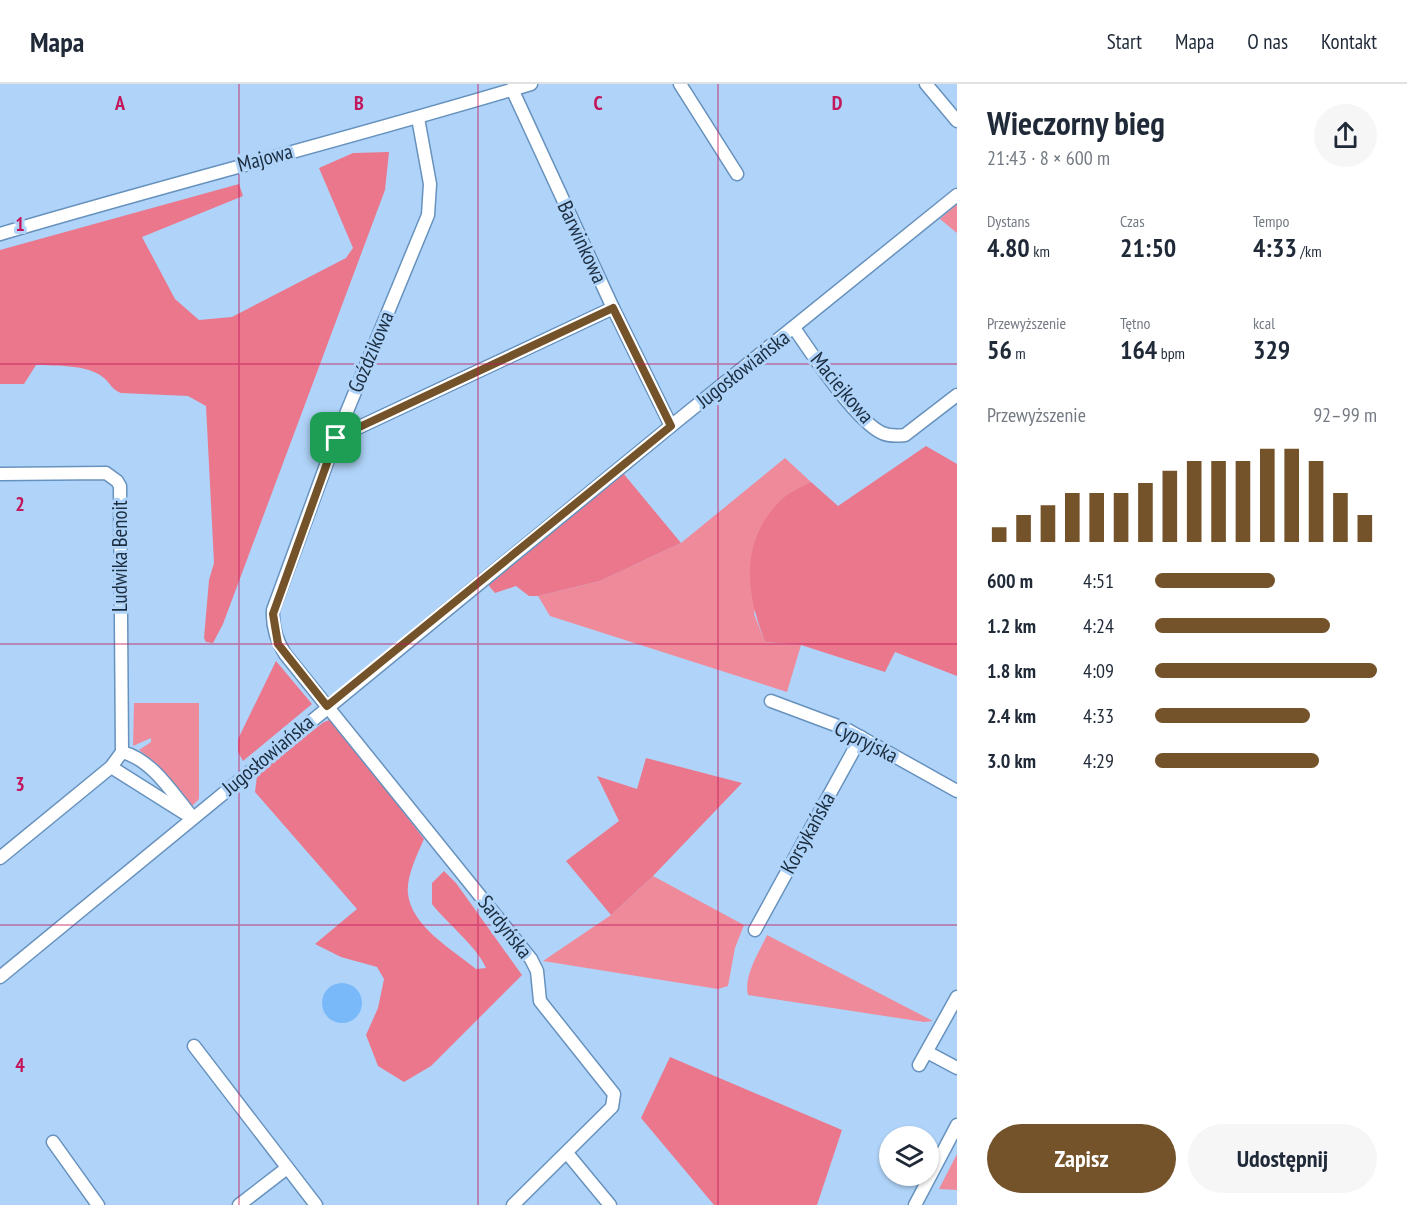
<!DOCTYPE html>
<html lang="pl">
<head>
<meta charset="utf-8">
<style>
  :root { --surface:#fff; --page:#f6f6f7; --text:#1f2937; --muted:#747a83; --line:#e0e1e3; --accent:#74532a }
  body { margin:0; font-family:"PT Sans Narrow",sans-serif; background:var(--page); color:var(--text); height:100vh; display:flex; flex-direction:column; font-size:22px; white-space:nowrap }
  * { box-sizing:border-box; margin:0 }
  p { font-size:20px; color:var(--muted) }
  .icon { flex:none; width:33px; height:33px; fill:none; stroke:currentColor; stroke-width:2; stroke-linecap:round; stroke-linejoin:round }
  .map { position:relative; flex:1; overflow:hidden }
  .drawer { display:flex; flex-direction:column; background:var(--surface); width:450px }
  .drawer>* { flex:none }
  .buttons { position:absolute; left:879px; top:1042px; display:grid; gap:12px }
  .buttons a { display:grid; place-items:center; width:60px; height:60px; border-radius:50%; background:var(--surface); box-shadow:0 2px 4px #0004; font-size:30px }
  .pin { position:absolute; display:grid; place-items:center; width:51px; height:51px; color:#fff; margin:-26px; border-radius:12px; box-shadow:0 3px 9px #0006 }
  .round { display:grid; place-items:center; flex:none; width:63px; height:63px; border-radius:32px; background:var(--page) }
  .overview { display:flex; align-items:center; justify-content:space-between; height:102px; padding:0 30px }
  h1 { font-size:33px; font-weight:600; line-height:45px }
  .stats { display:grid; grid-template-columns:repeat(3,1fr); gap:9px; height:102px; padding:6px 30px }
  .stats div { display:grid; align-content:center }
  .stats b { font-size:26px; font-weight:600 }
  .stats small { font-size:16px; font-weight:400 }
  .stats p { font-size:16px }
  .chart { height:168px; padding:12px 30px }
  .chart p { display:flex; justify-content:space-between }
  .chart svg { width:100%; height:108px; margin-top:6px; stroke:var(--accent); stroke-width:6 }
  .button { display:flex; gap:12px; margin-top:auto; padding:12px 30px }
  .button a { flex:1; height:69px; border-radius:36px; background:var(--accent); color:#fff; font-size:24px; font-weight:600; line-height:69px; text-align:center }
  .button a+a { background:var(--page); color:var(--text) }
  ul { padding:0 30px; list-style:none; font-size:20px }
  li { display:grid; grid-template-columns:96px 72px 1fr; align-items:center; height:45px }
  li i { height:15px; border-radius:8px; background:var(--accent) }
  header { display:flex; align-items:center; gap:36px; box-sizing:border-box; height:84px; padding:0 30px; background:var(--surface); border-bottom:2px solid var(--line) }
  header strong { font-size:28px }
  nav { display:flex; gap:33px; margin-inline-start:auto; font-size:21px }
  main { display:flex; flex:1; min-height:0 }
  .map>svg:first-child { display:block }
  .green { fill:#ef8a9b }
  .forest { fill:#ea778c }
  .water { fill:#79b9fa }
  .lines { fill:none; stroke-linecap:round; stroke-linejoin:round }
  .street-casing { stroke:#6792be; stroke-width:15 }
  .street { stroke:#fff; stroke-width:12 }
  .route-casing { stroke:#fff; stroke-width:12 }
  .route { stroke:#74532a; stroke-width:8 }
  .grid { fill:none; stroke:#c2185b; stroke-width:1.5; stroke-opacity:0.55 }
  .labels { text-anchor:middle; stroke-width:6; stroke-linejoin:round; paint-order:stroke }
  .street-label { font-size:21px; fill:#1b2d3f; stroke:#b0d4f9 }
  .grid-label { font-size:20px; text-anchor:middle; font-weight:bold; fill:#c2185b; stroke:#b0d4f9; stroke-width:6; stroke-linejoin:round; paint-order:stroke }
</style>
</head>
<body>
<header>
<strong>Mapa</strong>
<nav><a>Start</a><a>Mapa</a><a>O nas</a><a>Kontakt</a></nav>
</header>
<main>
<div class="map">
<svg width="957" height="1121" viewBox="0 0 957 1121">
  <rect width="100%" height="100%" fill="#b0d4f9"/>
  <g class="green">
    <path d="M957 120V149L940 135Z"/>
    <path d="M785 374 811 398 781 416 754 530 765 558 801 561 787 608 550 532 538 512 600 497 681 459Z"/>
    <path d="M134 619H199V715L192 722 151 675 139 666 151 658V654L133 662Z"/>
    <path d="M653 792 744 841 735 864 728 902 718 905 543 877 611 831Z"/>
    <path d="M767 851 933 937 924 938 748 911C743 892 760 867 767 851Z"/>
    <path d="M957 1070V1106L939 1105Z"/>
  </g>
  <g class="forest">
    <path d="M389 68 385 106 223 540 213 559 206 558 204 554 209 496 214 479 206 322 188 312 121 309C111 305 111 300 104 294 88 280 56 282 36 281L24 300H0V166L239 100 243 112 142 153 175 215 199 236 232 233 346 174 353 164 319 84 353 69Z"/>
    <path d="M926 362 957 380V592L895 568 885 588 801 561 765 558C746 508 739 459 780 417 788 409 801 403 811 398L838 422Z"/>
    <path d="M623 389 681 459 600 497 538 512H529L516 502 495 509 489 502 490 497Z"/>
    <path d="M276 577 312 620 243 677 238 668V655Z"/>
    <path d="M332 635 424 755C417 771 406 793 408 810 412 843 452 865 476 885L486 884C478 864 447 839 432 820V799L444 787 456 799 522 891 431 982 404 998 378 982 366 951 378 924 384 895 377 883 341 873 315 860 357 825 255 708 257 692 268 681 324 638Z"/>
    <path d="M646 674 742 699 653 792 611 831 566 777 619 737 597 692 637 705Z"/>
    <path d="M670 973 842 1046 817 1121H714L641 1034Z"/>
  </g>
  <circle class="water" cx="342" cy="919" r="20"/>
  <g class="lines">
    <defs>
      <g id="street">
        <path d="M680 0 737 90"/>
        <path d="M926 0 957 37"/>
        <path d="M512 5 613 224 671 342"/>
        <path d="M418 34 430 100 428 131 336 354 273 526C272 543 276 556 285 570L531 875 537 887 540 917 614 1010 612 1023 513 1121"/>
        <path d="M0 150C176 98 355 53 531 0"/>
        <path d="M794 244C813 271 854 335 882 349 889 352 897 352 905 351L957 311"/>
        <path d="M336 354 613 224"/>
        <path d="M0 390 106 389 117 397 120 402 122 668 111 683 0 774"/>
        <path d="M771 617 846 645 957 707"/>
        <path d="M122 668C153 676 173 710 193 734"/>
        <path d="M111 683 184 729"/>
        <path d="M755 846 861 653"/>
        <path d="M0 893 671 342 957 111"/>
        <path d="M194 962 316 1121"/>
        <path d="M927 968 957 984"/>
        <path d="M919 981 957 913"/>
        <path d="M53 1058 98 1121"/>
        <path d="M567 1069 610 1121"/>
        <path d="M239 1121 287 1084"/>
        <path d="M915 1121 957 1041"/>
      </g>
    </defs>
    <use href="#street" class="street-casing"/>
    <use href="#street" class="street"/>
  </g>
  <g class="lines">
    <defs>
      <path id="route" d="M613 224 671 342 327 622 278 560 273 530 336 354Z"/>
    </defs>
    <use href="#route" class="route-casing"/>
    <use href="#route" class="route"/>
  </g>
  <path class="grid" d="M239 0V1121M478 0V1121M718 0V1121M0 280H957M0 560H957M0 841H957"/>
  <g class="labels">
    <g class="street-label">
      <text transform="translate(265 74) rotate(-15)" y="7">Majowa</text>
      <text transform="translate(582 158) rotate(65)" y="7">Barwinkowa</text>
      <text transform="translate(371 268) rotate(-67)" y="7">Goździkowa</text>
      <text transform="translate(743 285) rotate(-38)" y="7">Jugosłowiańska</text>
      <text transform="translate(842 304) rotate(50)" y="7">Maciejkowa</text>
      <text transform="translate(120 472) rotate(-90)" y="7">Ludwika Benoit</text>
      <text transform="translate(866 658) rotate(27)" y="7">Cypryjska</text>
      <text transform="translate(268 671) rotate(-40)" y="7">Jugosłowiańska</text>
      <text transform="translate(808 749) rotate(-61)" y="7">Korsykańska</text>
      <text transform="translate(505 843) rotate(52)" y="7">Sardyńska</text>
    </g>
  </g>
  <g class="grid-label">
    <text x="120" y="26">A</text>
    <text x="359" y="26">B</text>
    <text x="598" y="26">C</text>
    <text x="837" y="26">D</text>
    <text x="20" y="147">1</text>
    <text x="20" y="427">2</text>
    <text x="20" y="707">3</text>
    <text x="20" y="988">4</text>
  </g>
</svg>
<div class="buttons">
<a><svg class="icon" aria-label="layers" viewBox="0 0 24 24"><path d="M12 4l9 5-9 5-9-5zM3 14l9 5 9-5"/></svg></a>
</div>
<div class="pin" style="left:336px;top:354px;background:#1e9e55"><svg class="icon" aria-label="arrive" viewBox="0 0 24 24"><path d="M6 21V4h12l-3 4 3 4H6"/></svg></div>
</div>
<section class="drawer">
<div class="overview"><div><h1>Wieczorny bieg</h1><p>21:43 · 8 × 600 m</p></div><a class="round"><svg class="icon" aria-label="share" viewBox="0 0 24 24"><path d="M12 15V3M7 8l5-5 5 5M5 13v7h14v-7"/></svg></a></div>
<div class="stats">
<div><p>Dystans</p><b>4.80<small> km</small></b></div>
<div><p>Czas</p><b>21:50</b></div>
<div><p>Tempo</p><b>4:33<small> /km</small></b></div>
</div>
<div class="stats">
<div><p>Przewyższenie</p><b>56<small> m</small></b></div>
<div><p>Tętno</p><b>164<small> bpm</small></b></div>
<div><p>kcal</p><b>329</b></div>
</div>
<div class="chart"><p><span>Przewyższenie</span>92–99 m</p>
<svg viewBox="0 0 160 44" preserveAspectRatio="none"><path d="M5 44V38M15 44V33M25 44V29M35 44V24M45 44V24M55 44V24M65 44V20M75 44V15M85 44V11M95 44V11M105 44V11M115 44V6M125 44V6M135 44V11M145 44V24M155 44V33"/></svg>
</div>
<ul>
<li><b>600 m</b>4:51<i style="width:54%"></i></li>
<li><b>1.2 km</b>4:24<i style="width:79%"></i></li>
<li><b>1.8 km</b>4:09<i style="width:100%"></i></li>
<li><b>2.4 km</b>4:33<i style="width:70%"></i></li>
<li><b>3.0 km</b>4:29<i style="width:74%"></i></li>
</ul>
<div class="button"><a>Zapisz</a><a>Udostępnij</a></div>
</section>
</main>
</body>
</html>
